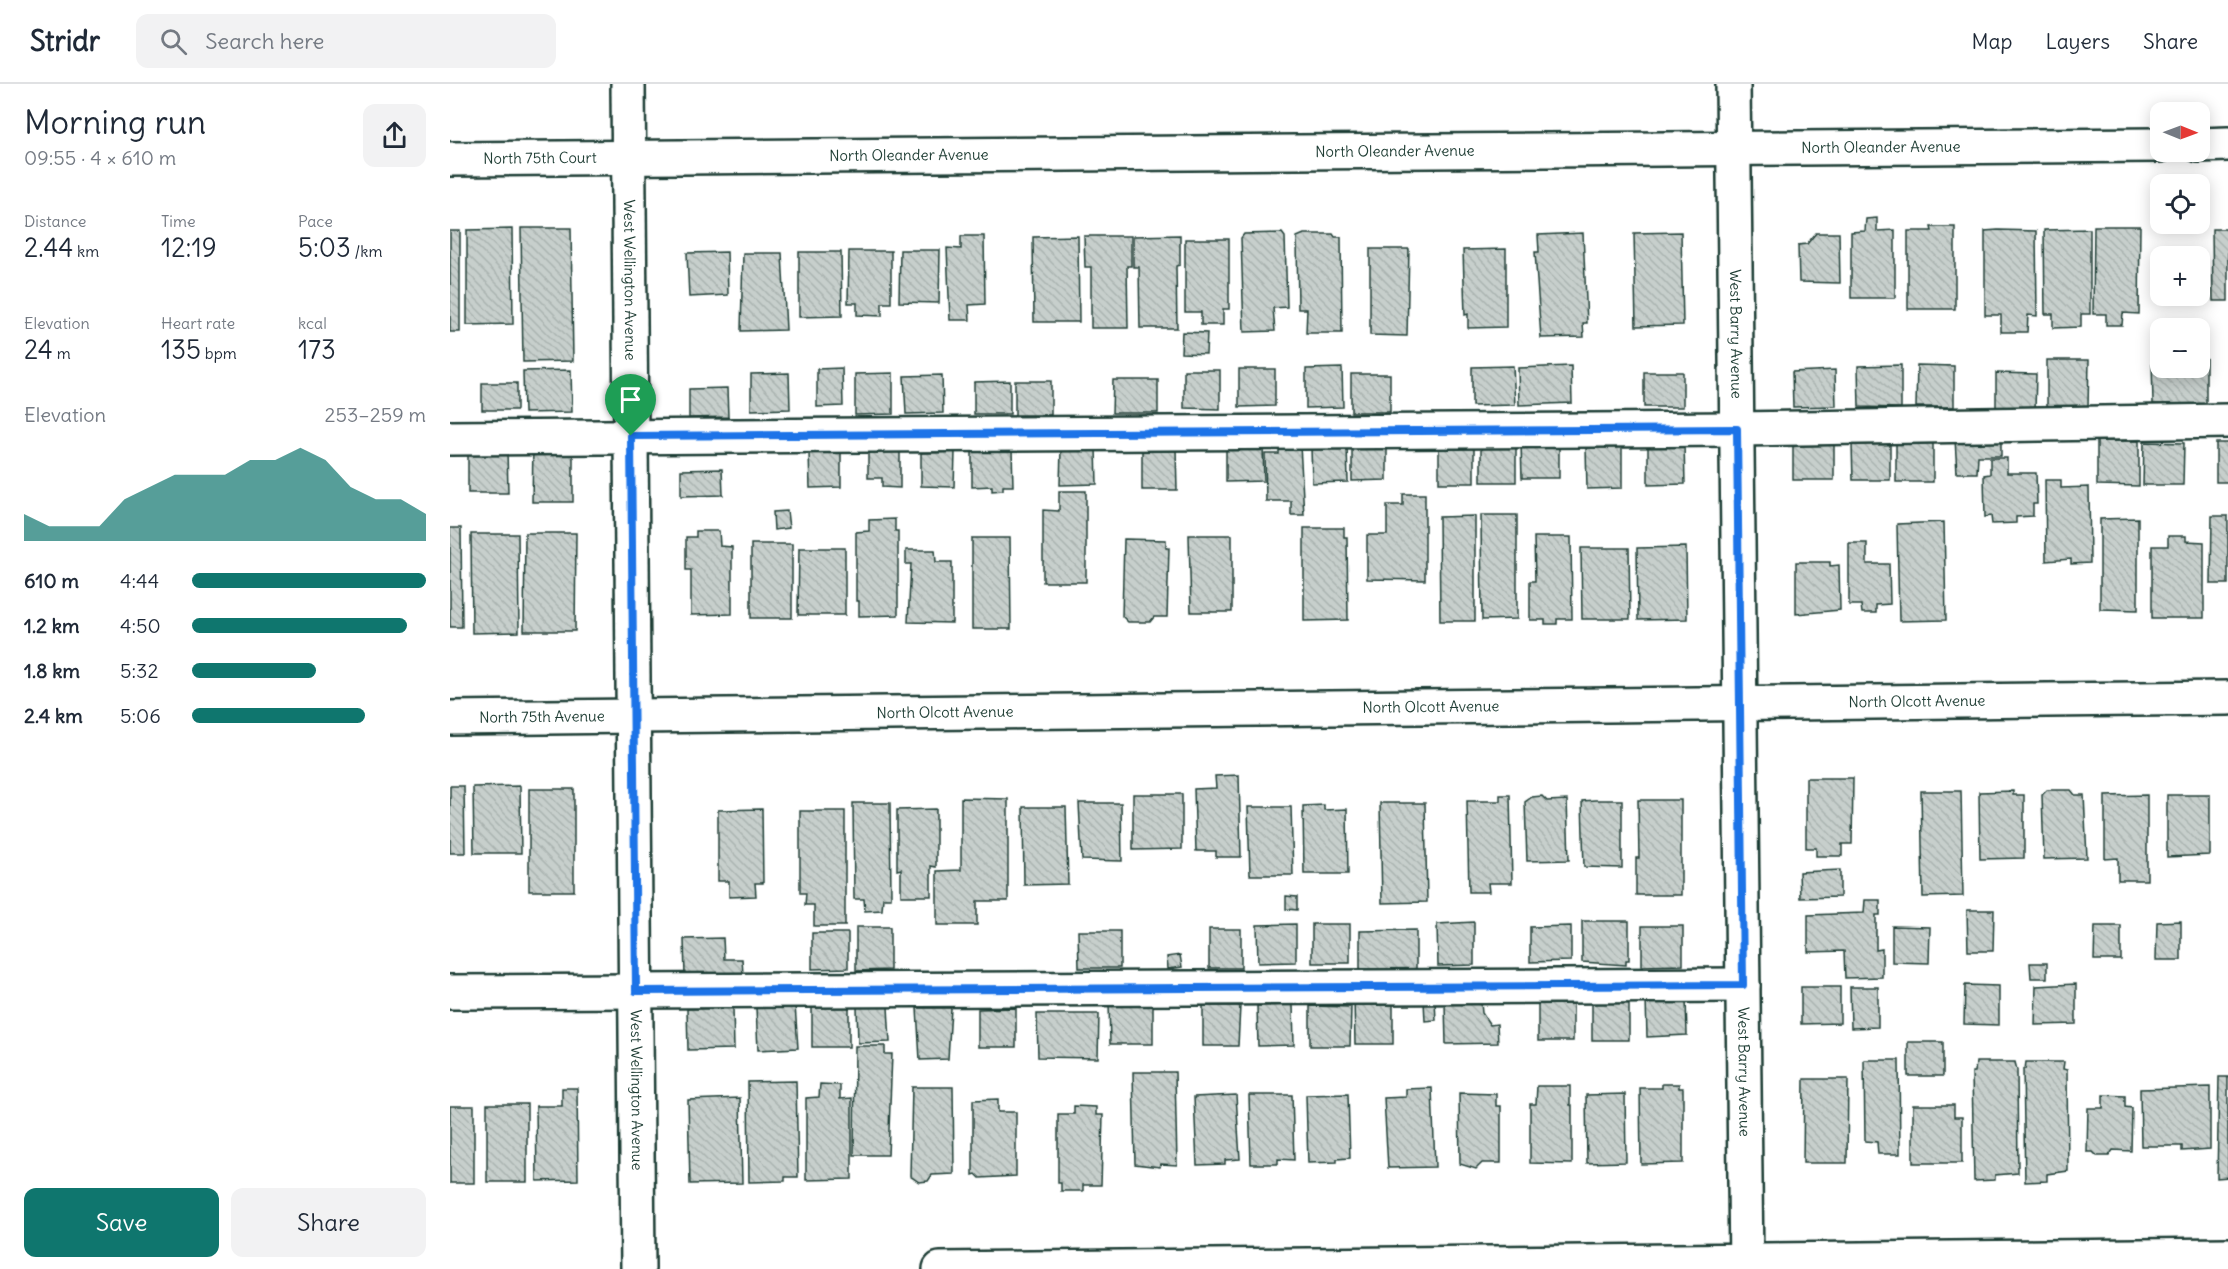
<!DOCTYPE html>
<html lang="en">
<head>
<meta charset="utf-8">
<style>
  :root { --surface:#fff; --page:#f2f2f3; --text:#1f2937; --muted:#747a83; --line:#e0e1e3; --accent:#0f766e }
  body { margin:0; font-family:Delius,sans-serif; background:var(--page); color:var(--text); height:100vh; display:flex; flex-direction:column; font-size:22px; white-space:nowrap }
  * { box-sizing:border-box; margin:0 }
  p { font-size:20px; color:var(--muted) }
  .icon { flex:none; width:33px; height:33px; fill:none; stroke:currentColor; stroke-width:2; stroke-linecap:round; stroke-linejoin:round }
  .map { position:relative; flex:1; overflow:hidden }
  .side { display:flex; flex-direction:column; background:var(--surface); width:450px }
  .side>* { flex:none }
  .needle { width:39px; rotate:91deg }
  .fabs { position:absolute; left:1700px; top:18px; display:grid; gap:12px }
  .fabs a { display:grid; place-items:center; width:60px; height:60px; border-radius:12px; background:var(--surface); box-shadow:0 3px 15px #0003; font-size:30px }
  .pin { position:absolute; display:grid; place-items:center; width:51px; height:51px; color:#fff; margin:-62px -26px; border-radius:50% 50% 50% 0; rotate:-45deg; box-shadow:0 0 6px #0007 }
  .pin .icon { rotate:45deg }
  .round { display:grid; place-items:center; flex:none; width:63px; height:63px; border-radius:12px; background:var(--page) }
  .headline { display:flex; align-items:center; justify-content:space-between; height:102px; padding:0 24px }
  h1 { font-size:33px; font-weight:600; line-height:45px }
  .stats { display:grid; grid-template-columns:repeat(3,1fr); gap:9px; height:102px; padding:6px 24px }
  .stats div { display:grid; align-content:center }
  .stats b { font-size:26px; font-weight:600 }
  .stats small { font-size:16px; font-weight:400 }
  .stats p { font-size:16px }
  .chart { height:168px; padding:12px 24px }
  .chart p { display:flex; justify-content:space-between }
  .chart svg { width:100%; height:108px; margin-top:6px; fill:var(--accent); opacity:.7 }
  .button { display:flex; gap:12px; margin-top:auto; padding:12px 24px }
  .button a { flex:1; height:69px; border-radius:12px; background:var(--accent); color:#fff; font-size:24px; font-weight:600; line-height:69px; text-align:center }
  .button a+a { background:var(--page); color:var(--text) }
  ul { padding:0 24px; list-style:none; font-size:20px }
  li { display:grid; grid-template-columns:96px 72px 1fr; align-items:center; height:45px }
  li i { height:15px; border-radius:8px; background:var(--accent) }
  header { display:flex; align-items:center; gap:36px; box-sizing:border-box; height:84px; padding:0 30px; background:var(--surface); border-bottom:2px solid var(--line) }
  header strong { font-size:28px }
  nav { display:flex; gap:33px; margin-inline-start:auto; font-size:21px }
  .search { width:420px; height:54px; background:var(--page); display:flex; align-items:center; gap:15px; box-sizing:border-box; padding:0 21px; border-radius:12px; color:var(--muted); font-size:22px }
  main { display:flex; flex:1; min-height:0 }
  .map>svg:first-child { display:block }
  .building { fill:url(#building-back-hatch); stroke:#1f3d34; stroke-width:1.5 }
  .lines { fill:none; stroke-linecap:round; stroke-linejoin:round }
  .minor-casing { stroke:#1f3d34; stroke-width:38 }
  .minor { stroke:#fff; stroke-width:33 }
  .route-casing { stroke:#fff; stroke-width:12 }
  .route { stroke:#1a73e8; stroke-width:8 }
  .labels { text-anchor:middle; stroke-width:6; stroke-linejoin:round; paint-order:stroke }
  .street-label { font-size:15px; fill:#1f3d34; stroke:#fff }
</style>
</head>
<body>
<header>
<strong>Stridr</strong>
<div class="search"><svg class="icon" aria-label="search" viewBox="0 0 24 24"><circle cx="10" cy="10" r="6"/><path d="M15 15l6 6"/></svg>Search here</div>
<nav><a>Map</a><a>Layers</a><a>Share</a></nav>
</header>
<main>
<section class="side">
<div class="headline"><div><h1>Morning run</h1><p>09:55 · 4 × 610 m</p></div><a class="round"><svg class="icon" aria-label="share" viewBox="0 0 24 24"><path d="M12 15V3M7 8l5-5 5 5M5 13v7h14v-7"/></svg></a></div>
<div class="stats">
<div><p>Distance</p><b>2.44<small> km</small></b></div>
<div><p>Time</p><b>12:19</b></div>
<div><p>Pace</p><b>5:03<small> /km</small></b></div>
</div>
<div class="stats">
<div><p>Elevation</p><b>24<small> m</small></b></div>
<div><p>Heart rate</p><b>135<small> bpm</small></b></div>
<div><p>kcal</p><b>173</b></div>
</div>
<div class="chart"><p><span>Elevation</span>253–259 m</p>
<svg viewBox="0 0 160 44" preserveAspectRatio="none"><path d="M0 44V33L10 38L20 38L30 38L40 27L50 22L60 17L70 17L80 17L90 11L100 11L110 6L120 11L130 22L140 27L150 27L160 33V44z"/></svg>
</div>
<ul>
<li><b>610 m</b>4:44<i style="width:100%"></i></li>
<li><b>1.2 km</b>4:50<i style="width:92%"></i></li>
<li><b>1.8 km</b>5:32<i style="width:53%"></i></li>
<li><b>2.4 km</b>5:06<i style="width:74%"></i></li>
</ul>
<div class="button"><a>Save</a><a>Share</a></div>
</section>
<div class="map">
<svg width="1778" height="1185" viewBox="0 0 1778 1185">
  <defs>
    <pattern id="building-back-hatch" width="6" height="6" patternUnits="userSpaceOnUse" patternTransform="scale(1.5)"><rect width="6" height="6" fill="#c7cfcc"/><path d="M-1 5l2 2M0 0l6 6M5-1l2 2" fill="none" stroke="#aab3b0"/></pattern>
  </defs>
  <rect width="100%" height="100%" fill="#fff"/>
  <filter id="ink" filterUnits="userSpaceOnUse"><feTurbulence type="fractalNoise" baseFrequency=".0167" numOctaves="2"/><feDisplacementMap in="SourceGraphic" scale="12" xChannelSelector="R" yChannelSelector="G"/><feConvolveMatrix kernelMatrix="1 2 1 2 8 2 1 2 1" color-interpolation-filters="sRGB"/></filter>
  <g filter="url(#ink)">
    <g class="building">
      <path d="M1427 134V147L1445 146V214H1401V148L1415 147 1416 135Z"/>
      <path d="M1644 142H1690L1689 230 1673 229 1672 241H1656V230H1643Z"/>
      <path d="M1481 143H1505V225H1458V147H1482Z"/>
      <path d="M71 144H121L123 277 73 278Z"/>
      <path d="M62 145 63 240 17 241V146Z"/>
      <path d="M1640 145V230H1631V243L1603 244V230H1595L1594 146Z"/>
      <path d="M1762 145H1778V217H1763Z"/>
      <path d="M1548 146 1586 147 1587 232 1578 231 1577 248H1551V231H1535V147Z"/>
      <rect x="0" y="147" width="10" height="101"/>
      <path d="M1231 148 1233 241 1186 242 1184 149Z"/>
      <path d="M832 149 835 153 837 223 823 224 825 247 794 248 791 154 794 150Z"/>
      <path d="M1133 149 1137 239H1133L1134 253 1091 254 1085 168H1089L1088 151Z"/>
      <path d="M1366 149H1389L1390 199 1349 198 1348 161 1357 160Z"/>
      <path d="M854 150H883L885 153H891L892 249H856L857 225H848L847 153Z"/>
      <path d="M730 151V181L726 182 727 244H690L689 183H683V152Z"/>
      <path d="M511 152H534L535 220 519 221 520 236H500L497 164 511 165Z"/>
      <path d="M628 152 629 238H584L583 153Z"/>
      <path d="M634 152H681V182H677L678 244H641V183H635Z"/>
      <path d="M735 155H779V225H773V241H751V228H735Z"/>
      <path d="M920 165H959L957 252 920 251Z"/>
      <path d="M1056 165V243L1018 244V230L1015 231 1013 166Z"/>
      <path d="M450 166H490L489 219 449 218Z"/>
      <path d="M399 167H441V219H432V232L407 231V219H398Z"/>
      <path d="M277 168 278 211 239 213 237 169Z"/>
      <path d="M349 168H391L392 232 349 233Z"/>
      <path d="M293 169H332L336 246 291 247Z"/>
      <path d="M732 248 757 249 756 270 731 269Z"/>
      <path d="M1710 274V284H1749V274H1756V320H1703L1702 275Z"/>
      <path d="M1597 276H1639L1638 323 1597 322Z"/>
      <path d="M1451 281V324L1409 323 1408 282Z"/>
      <path d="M1467 281 1504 282V323H1466Z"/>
      <path d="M1063 282 1065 321 1022 322V283Z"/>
      <path d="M1121 282 1122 319 1069 321 1068 284Z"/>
      <path d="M392 284 393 322 367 323V285Z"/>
      <path d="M892 284 893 323 856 324V285Z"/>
      <path d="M789 285H825V322L789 323Z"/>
      <path d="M121 286 122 328 74 329 73 287Z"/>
      <path d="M734 286H770V325L734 324Z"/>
      <path d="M1385 286 1386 322 1343 323 1342 288Z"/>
      <rect x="1194" y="288" width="39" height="35"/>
      <path d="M339 289 340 325 301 326V290Z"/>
      <path d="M443 289V330L405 331V290Z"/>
      <path d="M1546 289 1586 290 1585 326H1546Z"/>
      <rect x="901" y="290" width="39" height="38"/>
      <path d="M492 291 493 329 456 330 454 292Z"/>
      <path d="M663 296H708V329H662Z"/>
      <path d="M560 297V330H524V298Z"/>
      <rect x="565" y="297" width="36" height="34"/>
      <rect x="32" y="299" width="35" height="27"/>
      <path d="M277 304 278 333 239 334V305Z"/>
      <path d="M1505 355H1551V372H1528L1527 389H1507Z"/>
      <path d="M1483 357V398H1446V358Z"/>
      <path d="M1647 357H1689V402L1647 401Z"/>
      <path d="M1109 358V394H1072L1071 359Z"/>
      <path d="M1694 358 1734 359 1733 401H1693Z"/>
      <rect x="989" y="359" width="35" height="40"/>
      <path d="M1440 359V396H1403L1402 360Z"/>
      <rect x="1766" y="359" width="12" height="39"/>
      <path d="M1198 360H1234L1235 400 1198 401Z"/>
      <rect x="1343" y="360" width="41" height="36"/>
      <path d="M850 361 854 431H841V417H816L815 370H829V362Z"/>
      <path d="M897 361 898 398 862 399 861 363Z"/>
      <rect x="1031" y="361" width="35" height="37"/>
      <path d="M902 362H937V396L902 397Z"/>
      <path d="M1172 362V404L1137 405 1136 363Z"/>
      <path d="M83 363H123V418H82Z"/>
      <path d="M776 363H813L814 397 776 398Z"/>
      <path d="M646 364 647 400 610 401 611 365Z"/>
      <path d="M57 365 58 409H18V366Z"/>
      <path d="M522 365 562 366 563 402H553V406L542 407V402L522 403Z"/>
      <path d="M692 365H726L727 406H692Z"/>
      <path d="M391 367V403L360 404 359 368Z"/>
      <path d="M450 368V404L432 403V394H418V369Z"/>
      <path d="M505 368 504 403 471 402V369Z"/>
      <path d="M1540 374H1557V389H1586L1587 420H1583V432L1566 433V439L1542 440 1541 432 1535 433 1534 391 1540 390Z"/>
      <path d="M272 385 273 411 231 412V386Z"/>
      <path d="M1595 396H1611V404L1639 403 1640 479 1621 480V475L1596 477Z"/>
      <path d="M609 407H636V498H593V426L609 427Z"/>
      <path d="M953 410H975V496L917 495V451H937V421H953Z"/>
      <path d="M337 427 339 444 324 446 323 428Z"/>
      <path d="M1031 431H1067V535L1032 536Z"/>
      <path d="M1025 432V537H990L989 433Z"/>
      <path d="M1762 432H1778V500H1761Z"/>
      <path d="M1688 434V526L1650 525V435Z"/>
      <path d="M445 435V447H448V531L409 532V517H406V448L419 447V436Z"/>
      <path d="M1494 438 1496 536 1449 537 1447 440Z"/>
      <path d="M0 444H11L12 543H0Z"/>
      <path d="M854 444H894V453H897L898 536 854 537Z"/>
      <path d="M246 447H269L270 462 282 463V530L241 531V486H236V453H246Z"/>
      <path d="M75 449H126L125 547H74Z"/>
      <path d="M21 450H68L69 548 22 549Z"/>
      <path d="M739 451H782V528H741Z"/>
      <path d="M1718 452H1736V457L1754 458V534H1702V462H1718Z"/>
      <path d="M1084 453H1121L1122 535H1107V540H1095V536H1080V497H1085Z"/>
      <path d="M522 454H560L561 545H522Z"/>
      <path d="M674 455 716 456V464H719L717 533H704L700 538H678L672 532Z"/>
      <path d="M1399 459H1417V480H1439L1440 520 1426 521V529H1412L1411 521H1399Z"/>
      <rect x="301" y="460" width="41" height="74"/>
      <path d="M1236 463 1237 535 1188 536 1187 464Z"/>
      <path d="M349 464H395V531H348Z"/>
      <path d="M1131 464H1179L1180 535H1132Z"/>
      <path d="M456 466H485L486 478H502V539L458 538 461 480H456Z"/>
      <path d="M1346 478H1380V482L1389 481 1390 526 1346 530Z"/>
      <path d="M789 691 791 773H766V767H746L744 705 766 704 765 692Z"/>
      <path d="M1356 694H1403L1402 760H1392V772H1366V764H1356Z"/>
      <path d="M0 702H14L15 769H0Z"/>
      <path d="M70 702 71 769H24L23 703Z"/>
      <rect x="79" y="705" width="45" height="102"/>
      <path d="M1597 706H1621L1625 711H1634L1637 774 1594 775 1592 711Z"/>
      <path d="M1471 707H1511L1513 812 1473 813Z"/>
      <path d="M1563 707V711H1574V774L1530 775 1529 708Z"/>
      <path d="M683 710H732V765L683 766Z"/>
      <path d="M1050 711H1060L1062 799H1038L1039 808H1019L1017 717H1050Z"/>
      <path d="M1697 711V796H1668V774L1655 775V712Z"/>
      <path d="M1717 711H1760V771L1717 773Z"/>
      <path d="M1092 712 1097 717 1117 716 1119 776 1077 777 1075 718 1082 713Z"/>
      <path d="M511 714 558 715V817H527V841H487V787L511 786Z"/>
      <path d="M1145 716H1172V784L1134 783 1132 717Z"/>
      <path d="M1188 716H1231V811H1186V774H1189Z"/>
      <path d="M403 719H440L441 814H433L432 826 415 827 414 815H404Z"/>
      <path d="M629 719H671L672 777 632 776Z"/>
      <path d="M930 719H975L977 818 932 819Z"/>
      <path d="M874 721V726L897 725 898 790H854L853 722Z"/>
      <path d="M573 723H616L618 800 574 801Z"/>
      <path d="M798 723H841L843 791H800Z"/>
      <path d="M312 725 313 799H305L306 812 279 813V797H268V726Z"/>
      <path d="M486 725V783L481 782V812H451V785L447 786V726Z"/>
      <path d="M350 727H395V842H364V821H355L356 809H350Z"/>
      <path d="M1390 786V813L1350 814 1349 788Z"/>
      <path d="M836 812 847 813V826L836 825Z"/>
      <path d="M1415 816H1430V831H1426V866L1432 865V893L1395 894 1394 867 1358 868V831L1414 829Z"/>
      <path d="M1517 826H1544L1543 867H1518Z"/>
      <path d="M1132 837H1179V876H1176V881L1132 878Z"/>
      <path d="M1731 837V876H1706L1707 838Z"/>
      <path d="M1024 838V881L988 882 987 840Z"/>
      <path d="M846 840V878L808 879 807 841Z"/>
      <rect x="862" y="840" width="38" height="39"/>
      <path d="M1121 842V877L1080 878V843Z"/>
      <path d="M1192 842H1233V881L1192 882Z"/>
      <path d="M1442 842 1480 843 1479 879 1442 878Z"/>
      <path d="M1645 842H1671V876H1644Z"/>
      <path d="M406 843H440V886L406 887Z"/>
      <rect x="759" y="845" width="32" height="39"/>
      <path d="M966 846V885H910V847Z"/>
      <path d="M628 847H670V884H629Z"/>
      <path d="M362 849H398V884L362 885Z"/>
      <path d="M273 854 274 875H292L293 890 235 892 234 855Z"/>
      <path d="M730 871 732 883 718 885 717 873Z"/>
      <path d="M1580 879H1597V894H1581Z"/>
      <path d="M1626 900V940L1585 941 1586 902Z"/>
      <path d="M1515 901 1549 902V941L1514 940Z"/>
      <path d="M1351 903H1390V939L1351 940Z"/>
      <path d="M1400 903H1428V943L1401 944Z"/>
      <path d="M904 914H943V960H905Z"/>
      <path d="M1236 914 1237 951 1197 953 1196 915Z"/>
      <path d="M1142 916 1179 917V956H1142Z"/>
      <path d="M974 917H985L986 936 975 937Z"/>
      <path d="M659 918H703V960H660Z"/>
      <path d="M1123 918V957H1088V919Z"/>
      <path d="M995 919H1031L1032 929 1040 941 1047 940 1048 959 996 960Z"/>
      <path d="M345 921 348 964 308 966 306 924Z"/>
      <path d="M843 921 844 961 808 962 807 922Z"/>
      <path d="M399 922V963H362V923Z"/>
      <path d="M753 922H790L788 962H753Z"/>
      <path d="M860 922 901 923 900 962H860Z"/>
      <path d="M407 923H438L440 958 408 959Z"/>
      <path d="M283 924 284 965 238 966 237 925Z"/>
      <path d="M467 924H501L498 975 470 976Z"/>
      <path d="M566 924V963H528V925Z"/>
      <path d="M587 930H649L648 974 588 973Z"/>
      <rect x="1458" y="958" width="35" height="34"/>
      <path d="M405 962H435V970H442L438 1071H404Z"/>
      <path d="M1414 976H1449L1450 1070H1428L1427 1058 1415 1057Z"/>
      <path d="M1526 978H1565L1567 986 1568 1089 1545 1091V1096L1524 1097 1522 988H1525Z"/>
      <path d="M1576 978H1614L1613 985 1617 986 1618 1087 1597 1090V1097L1575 1098 1573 985H1575Z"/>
      <path d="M683 988H725L727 1081 711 1080 710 1083 685 1080Z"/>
      <path d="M1769 993H1778V1093L1767 1094Z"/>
      <path d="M1354 995H1398L1397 1079H1353Z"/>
      <path d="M346 997 348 1093H335V1097L299 1098 298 998Z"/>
      <path d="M370 1000 390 1001V1015L402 1014V1095L356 1096V1014L369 1013Z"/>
      <path d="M1212 1000H1229V1004H1233V1079L1191 1080 1190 1004H1212Z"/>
      <path d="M1087 1002H1120V1021H1122V1080L1080 1079V1020H1086Z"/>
      <path d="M462 1003H503L504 1090 482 1091 478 1097 469 1098 460 1092Z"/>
      <path d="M1760 1003V1065L1732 1067V1062H1691L1690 1005Z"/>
      <path d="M112 1004H127L128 1096 87 1097 86 1022H112Z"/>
      <path d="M982 1004 985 1083 938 1084 934 1014 956 1013V1005Z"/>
      <path d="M1009 1009 1046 1010V1022H1051V1079H1032L1026 1085 1010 1080Z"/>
      <path d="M898 1010 900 1074 887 1075V1078L858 1079 856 1011Z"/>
      <path d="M1175 1010 1176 1078 1137 1079 1136 1011Z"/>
      <path d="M786 1011 790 1075 775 1076V1080L747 1081 744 1013Z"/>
      <path d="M799 1011H842L844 1076 828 1075V1080H801Z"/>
      <path d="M1653 1011 1675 1012V1023L1682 1024 1681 1067 1663 1066 1659 1072H1647L1643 1068H1637L1638 1024H1653Z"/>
      <path d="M290 1014 292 1099 240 1100 238 1016Z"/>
      <path d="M548 1015V1028H566V1092L530 1094 526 1090 523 1091V1016Z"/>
      <rect x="37" y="1020" width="40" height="78"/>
      <path d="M1463 1021H1504V1033H1512V1079H1463Z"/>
      <rect x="0" y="1022" width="24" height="77"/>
      <path d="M624 1022 646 1023V1031H653L651 1101H633V1107H611V1099H608V1030H624Z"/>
    </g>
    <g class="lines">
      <defs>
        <g id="minor">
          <path id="s1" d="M178 0 188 1185"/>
          <path id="s2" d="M1283 0 1296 1185"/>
          <path d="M1749 61 1778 60"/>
          <path id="s3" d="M0 75 1710 61"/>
          <path d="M0 354 1287 345 1778 337"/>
          <path id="s4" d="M0 634 1778 614"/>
          <path d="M0 908 1293 901"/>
          <path d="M490 1185 1778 1171"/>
        </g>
      </defs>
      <use href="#minor" class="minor-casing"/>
      <use href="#minor" class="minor"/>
    </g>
  </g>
  <g class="lines" filter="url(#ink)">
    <defs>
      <path id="route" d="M1287 345 1293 901 186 907 181 352Z"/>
    </defs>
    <use href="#route" class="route-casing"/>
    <use href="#route" class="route"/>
  </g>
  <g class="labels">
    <g class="street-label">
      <text dy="5" stroke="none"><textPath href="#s3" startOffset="1431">North Oleander Avenue</textPath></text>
      <text dy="5" stroke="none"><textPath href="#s3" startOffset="945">North Oleander Avenue</textPath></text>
      <text dy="5" stroke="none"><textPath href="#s3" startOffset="459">North Oleander Avenue</textPath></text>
      <text dy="5" stroke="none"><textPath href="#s3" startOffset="90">North 75th Court</textPath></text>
      <text dy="5" stroke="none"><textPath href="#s1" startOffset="196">West Wellington Avenue</textPath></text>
      <text dy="5" stroke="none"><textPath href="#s2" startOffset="250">West Barry Avenue</textPath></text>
      <text dy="5" stroke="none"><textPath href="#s4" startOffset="1467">North Olcott Avenue</textPath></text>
      <text dy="5" stroke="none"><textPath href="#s4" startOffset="981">North Olcott Avenue</textPath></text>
      <text dy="5" stroke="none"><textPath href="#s4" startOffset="495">North Olcott Avenue</textPath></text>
      <text dy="5" stroke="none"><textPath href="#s4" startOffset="92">North 75th Avenue</textPath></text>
      <text dy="5" stroke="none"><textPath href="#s2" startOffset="988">West Barry Avenue</textPath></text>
      <text dy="5" stroke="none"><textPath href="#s1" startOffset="1006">West Wellington Avenue</textPath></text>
    </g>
  </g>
</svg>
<div class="fabs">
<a><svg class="needle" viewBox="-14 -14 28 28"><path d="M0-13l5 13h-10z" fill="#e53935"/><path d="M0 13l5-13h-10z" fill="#747a83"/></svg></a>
<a><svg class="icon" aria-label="locate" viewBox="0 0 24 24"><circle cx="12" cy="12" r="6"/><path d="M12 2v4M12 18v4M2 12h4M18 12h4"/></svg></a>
<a>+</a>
<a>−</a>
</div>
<div class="pin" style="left:181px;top:352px;background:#1e9e55"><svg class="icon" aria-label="arrive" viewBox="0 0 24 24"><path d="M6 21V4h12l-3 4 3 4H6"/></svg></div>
</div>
</main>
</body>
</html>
